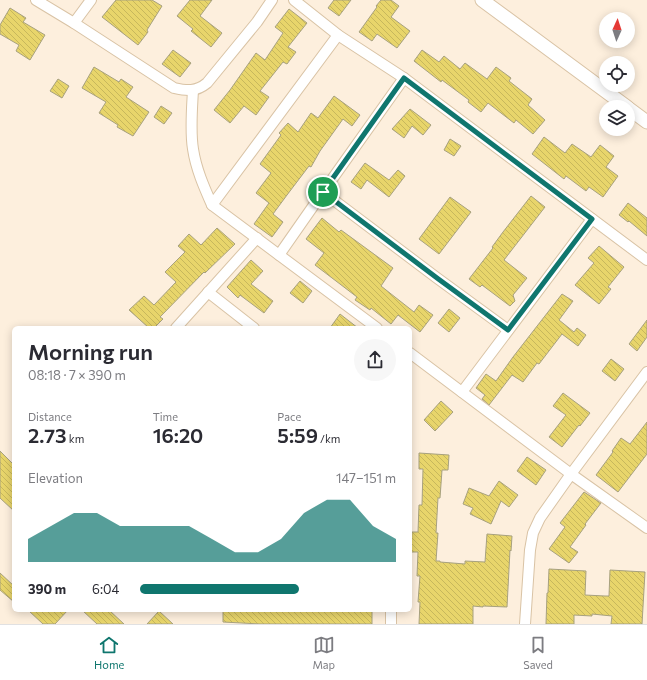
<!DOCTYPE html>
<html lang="en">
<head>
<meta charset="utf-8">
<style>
  :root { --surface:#fff; --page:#f7f7f7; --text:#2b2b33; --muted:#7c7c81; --line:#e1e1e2; --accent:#0f766e }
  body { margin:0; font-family:Commissioner,sans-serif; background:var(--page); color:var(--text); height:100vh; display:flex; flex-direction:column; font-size:15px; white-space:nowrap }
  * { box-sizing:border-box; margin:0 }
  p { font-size:13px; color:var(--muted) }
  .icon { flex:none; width:22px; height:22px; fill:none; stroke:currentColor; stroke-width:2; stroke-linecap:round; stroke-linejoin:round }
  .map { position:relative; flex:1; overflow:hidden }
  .panel { position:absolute; left:12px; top:326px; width:400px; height:286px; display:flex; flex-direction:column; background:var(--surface); border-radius:6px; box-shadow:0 2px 10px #0003 }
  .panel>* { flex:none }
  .needle { width:26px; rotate:3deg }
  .tools { position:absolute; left:599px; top:12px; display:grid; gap:8px }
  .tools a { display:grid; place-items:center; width:36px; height:36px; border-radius:50%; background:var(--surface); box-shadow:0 2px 10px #0003; font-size:20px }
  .pin { position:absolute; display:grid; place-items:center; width:34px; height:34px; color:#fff; margin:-17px; border:2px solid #fff; border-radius:50%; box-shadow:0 1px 4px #0007 }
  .round { display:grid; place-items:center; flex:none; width:42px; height:42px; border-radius:21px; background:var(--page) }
  .summary { display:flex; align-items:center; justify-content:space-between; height:68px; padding:0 16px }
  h1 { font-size:22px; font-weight:600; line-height:30px }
  .stats { display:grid; grid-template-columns:repeat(3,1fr); gap:6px; height:68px; padding:4px 16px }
  .stats div { display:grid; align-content:center }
  .stats b { font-size:20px; font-weight:600 }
  .stats small { font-size:11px; font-weight:400 }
  .stats p { font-size:11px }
  .chart { height:112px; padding:8px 16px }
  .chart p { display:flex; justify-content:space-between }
  .chart svg { width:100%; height:72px; margin-top:4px; fill:var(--accent); opacity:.7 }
  ul { padding:0 16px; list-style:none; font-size:13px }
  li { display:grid; grid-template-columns:64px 48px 1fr; align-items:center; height:30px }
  li i { height:10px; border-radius:5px; background:var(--accent) }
  .tabs { display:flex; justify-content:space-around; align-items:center; height:56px; border-top:1px solid var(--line); background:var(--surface); font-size:11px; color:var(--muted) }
  .tabs a { display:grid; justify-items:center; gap:2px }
  .tabs .on { color:var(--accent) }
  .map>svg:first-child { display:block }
  .building { fill:url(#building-back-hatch); stroke:#a7a17f }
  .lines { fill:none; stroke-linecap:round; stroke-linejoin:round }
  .minor-casing { stroke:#d9c3a5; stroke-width:12 }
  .tertiary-casing { stroke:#d9c3a5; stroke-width:15 }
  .minor { stroke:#fff; stroke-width:10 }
  .tertiary { stroke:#fff; stroke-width:13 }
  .route-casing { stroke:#fff; stroke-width:8 }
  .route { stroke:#0f766e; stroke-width:5 }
</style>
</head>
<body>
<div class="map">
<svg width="647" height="624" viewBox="0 0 647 624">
  <defs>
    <pattern id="building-back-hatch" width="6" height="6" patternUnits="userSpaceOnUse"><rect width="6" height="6" fill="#e8d56b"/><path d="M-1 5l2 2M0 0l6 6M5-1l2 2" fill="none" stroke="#c7b75c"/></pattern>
  </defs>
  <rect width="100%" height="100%" fill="#fdefdd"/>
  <g class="building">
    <path d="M116 0H152L162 6 147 30 148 32 138 45 102 17Z"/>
    <path d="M190 0H212L200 16 222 33 211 47 191 31 193 29 177 16Z"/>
    <path d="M334 0H351L339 16 328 8Z"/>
    <path d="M381 0H391L399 6 391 17 410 31 397 48 377 34 372 41 359 32 377 7 376 6Z"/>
    <path d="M10 8 26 18 23 22 45 35 30 60 16 51 19 45 0 34V25Z"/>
    <path d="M289 9 307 23 288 47 296 52 287 64 283 62 260 91 269 97 256 115 244 106 230 123 214 110 230 90 256 53 265 60 283 33 275 27Z"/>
    <path d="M173 50 191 63 180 77 162 64Z"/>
    <path d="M422 50 439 62 444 56 460 69 465 63 487 79 496 67 511 78 509 81 532 99 528 105 545 120 533 134 516 120 514 123 488 103 481 112 468 102 469 100 442 80 441 82 414 61Z"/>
    <path d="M94 67 119 82 121 79 133 87 126 97 149 112 133 136 117 127 118 125 99 113 106 102 82 88Z"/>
    <path d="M58 79 69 86 62 98 50 91Z"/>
    <path d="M334 96 360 115 352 126 343 119 320 151 311 167 309 166 287 195 273 214 283 222 272 237 254 224 269 203 256 193 271 173 260 164 281 135 279 133 288 123 298 132 311 113 318 118Z"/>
    <path d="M161 106 172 113 164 124 154 117Z"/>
    <path d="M410 109 431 125 423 135 412 126 404 138 392 129Z"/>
    <path d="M544 137 565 153 572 144 591 157 600 145 614 156 606 167 618 176 603 197 589 187 586 191 566 176 564 179 532 154Z"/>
    <path d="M450 139 461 146 454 156 444 150Z"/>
    <path d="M365 163 389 180 398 170 405 176 389 197 367 180 361 189 351 182Z"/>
    <path d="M531 196 545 207 504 260 527 278 513 295 515 301 510 306 482 285 480 287 469 279 493 248 492 247 503 232Z"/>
    <path d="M450 197 471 212 439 254 419 239Z"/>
    <path d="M628 203 647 218V236L629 221 628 222 619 215Z"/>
    <path d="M322 218 339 232 341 230 393 268 381 286 414 312 419 305 433 315 420 332 398 315 391 324 371 308 370 310 355 300 357 297 315 265 324 253 306 239Z"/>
    <path d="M217 228 235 244 205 273 204 272 160 317 163 319 154 328H149L129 310 144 296 154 305 176 282 165 272 185 252 178 246 189 234 201 245Z"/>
    <path d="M599 246 624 267 608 287 611 289 599 304 575 285 594 263 588 258Z"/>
    <path d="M251 260 263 271 251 284 273 301 264 313 240 295 238 298 227 287Z"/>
    <path d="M300 281 312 291 303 303 290 293Z"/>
    <path d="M562 294 573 301 559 320 574 332 577 328 586 335 578 346 562 334 539 364 537 363 523 382 512 375 489 405 482 399 485 395 476 388 486 374 496 381 513 357Z"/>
    <path d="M449 309 460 318 449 332 438 323Z"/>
    <path d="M340 314 358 328H330Z"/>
    <path d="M647 320V337L637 351 629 344Z"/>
    <path d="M611 359 624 369 615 381 602 371Z"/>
    <path d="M563 393 590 413 580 426 579 425 562 447 549 437 566 415 553 406Z"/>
    <path d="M441 401 453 412 435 431 424 420Z"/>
    <path d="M647 422V454L618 492 596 475 613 452 612 451 621 438 630 444Z"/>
    <path d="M0 451 14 465V511L0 498Z"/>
    <path d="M419 453 449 455 448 470H442L440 498H438L436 533H438L436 561H440V562L465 564V561L485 562 487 534 512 536 511 551 510 550 507 607 483 606V607L473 606V624H419L420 602H418L420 576H417L418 552H411L412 532H418L419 505H422L423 469H419Z"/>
    <path d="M527 457 546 470 536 485 517 471Z"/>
    <path d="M499 481 518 495 509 507 501 501 491 524 470 514 473 508 463 504 469 488 489 496Z"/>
    <path d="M584 492 601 503 585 524 586 525 570 547 578 552 569 563 549 549 565 527 560 523Z"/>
    <path d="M549 569 586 571 585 595 605 596H609L610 570 645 572 642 624H611L612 616 592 614V616L574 615V624H546L547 593H548Z"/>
    <path d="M0 573 14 586V602L0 590Z"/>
    <path d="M28 610H68L55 624H43Z"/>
    <path d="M82 610H109L124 624H97Z"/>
    <path d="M223 610H372V624H260L223 622Z"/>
    <path d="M159 611 173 624H147Z"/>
  </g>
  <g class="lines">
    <defs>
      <g id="minor">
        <path d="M36 0 74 23 174 88C187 91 196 92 207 83L257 22 272 0"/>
        <path d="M294 0 338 35 404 78 647 260"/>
        <path d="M74 23 91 0"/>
        <path d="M193 90C192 109 190 131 193 149 196 169 204 187 212 205L377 328"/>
        <path d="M323 192 437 278 508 330"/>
        <path d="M212 205 338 35"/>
        <path d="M279 255 323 192 404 78"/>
        <path d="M208 292 254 328"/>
        <path d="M176 328 257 238"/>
        <path d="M410 353 571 474 647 528"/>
        <path d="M462 392 592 219"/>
        <path d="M391 624V610"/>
        <path d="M525 624 530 550 533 533 540 518 571 474 647 372"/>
      </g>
      <g id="tertiary">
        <path d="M482 0 627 107"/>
        <path d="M628 108 647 122"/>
      </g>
    </defs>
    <use href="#minor" class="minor-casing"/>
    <use href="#tertiary" class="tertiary-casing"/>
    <use href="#minor" class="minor"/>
    <use href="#tertiary" class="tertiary"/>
  </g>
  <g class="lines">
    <defs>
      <path id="route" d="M404 78 592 219 508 330 437 278 323 192Z"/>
    </defs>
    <use href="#route" class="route-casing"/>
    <use href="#route" class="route"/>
  </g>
</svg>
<div class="tools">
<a><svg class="needle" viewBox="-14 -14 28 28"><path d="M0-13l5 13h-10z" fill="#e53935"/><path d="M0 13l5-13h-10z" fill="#7c7c81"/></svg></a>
<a><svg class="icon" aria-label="locate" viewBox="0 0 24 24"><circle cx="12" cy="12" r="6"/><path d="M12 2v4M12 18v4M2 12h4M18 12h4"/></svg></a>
<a><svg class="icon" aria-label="layers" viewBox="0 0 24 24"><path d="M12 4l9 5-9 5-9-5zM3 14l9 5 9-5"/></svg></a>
</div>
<div class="pin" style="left:323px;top:192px;background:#1e9e55"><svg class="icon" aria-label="arrive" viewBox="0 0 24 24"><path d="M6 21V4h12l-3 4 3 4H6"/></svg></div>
<section class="panel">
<div class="summary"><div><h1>Morning run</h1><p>08:18 · 7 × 390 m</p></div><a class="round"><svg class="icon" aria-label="share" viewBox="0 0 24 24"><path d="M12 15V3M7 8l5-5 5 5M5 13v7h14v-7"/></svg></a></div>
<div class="stats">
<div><p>Distance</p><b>2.73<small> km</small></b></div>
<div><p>Time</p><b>16:20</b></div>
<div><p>Pace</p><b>5:59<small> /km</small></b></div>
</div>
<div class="chart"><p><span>Elevation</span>147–151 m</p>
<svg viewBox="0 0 160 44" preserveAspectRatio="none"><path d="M0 44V30L10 22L20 14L30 14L40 22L50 22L60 22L70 22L80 30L90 38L100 38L110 30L120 14L130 6L140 6L150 22L160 30V44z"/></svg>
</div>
<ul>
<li><b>390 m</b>6:04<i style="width:62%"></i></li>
</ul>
</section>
</div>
<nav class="tabs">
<a class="on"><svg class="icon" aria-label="home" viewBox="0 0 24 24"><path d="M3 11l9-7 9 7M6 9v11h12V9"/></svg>Home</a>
<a><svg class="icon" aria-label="map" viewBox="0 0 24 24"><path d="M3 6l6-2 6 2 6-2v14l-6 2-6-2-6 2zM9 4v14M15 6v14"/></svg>Map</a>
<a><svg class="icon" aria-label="saved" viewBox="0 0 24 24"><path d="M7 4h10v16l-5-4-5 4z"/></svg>Saved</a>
</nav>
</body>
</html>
